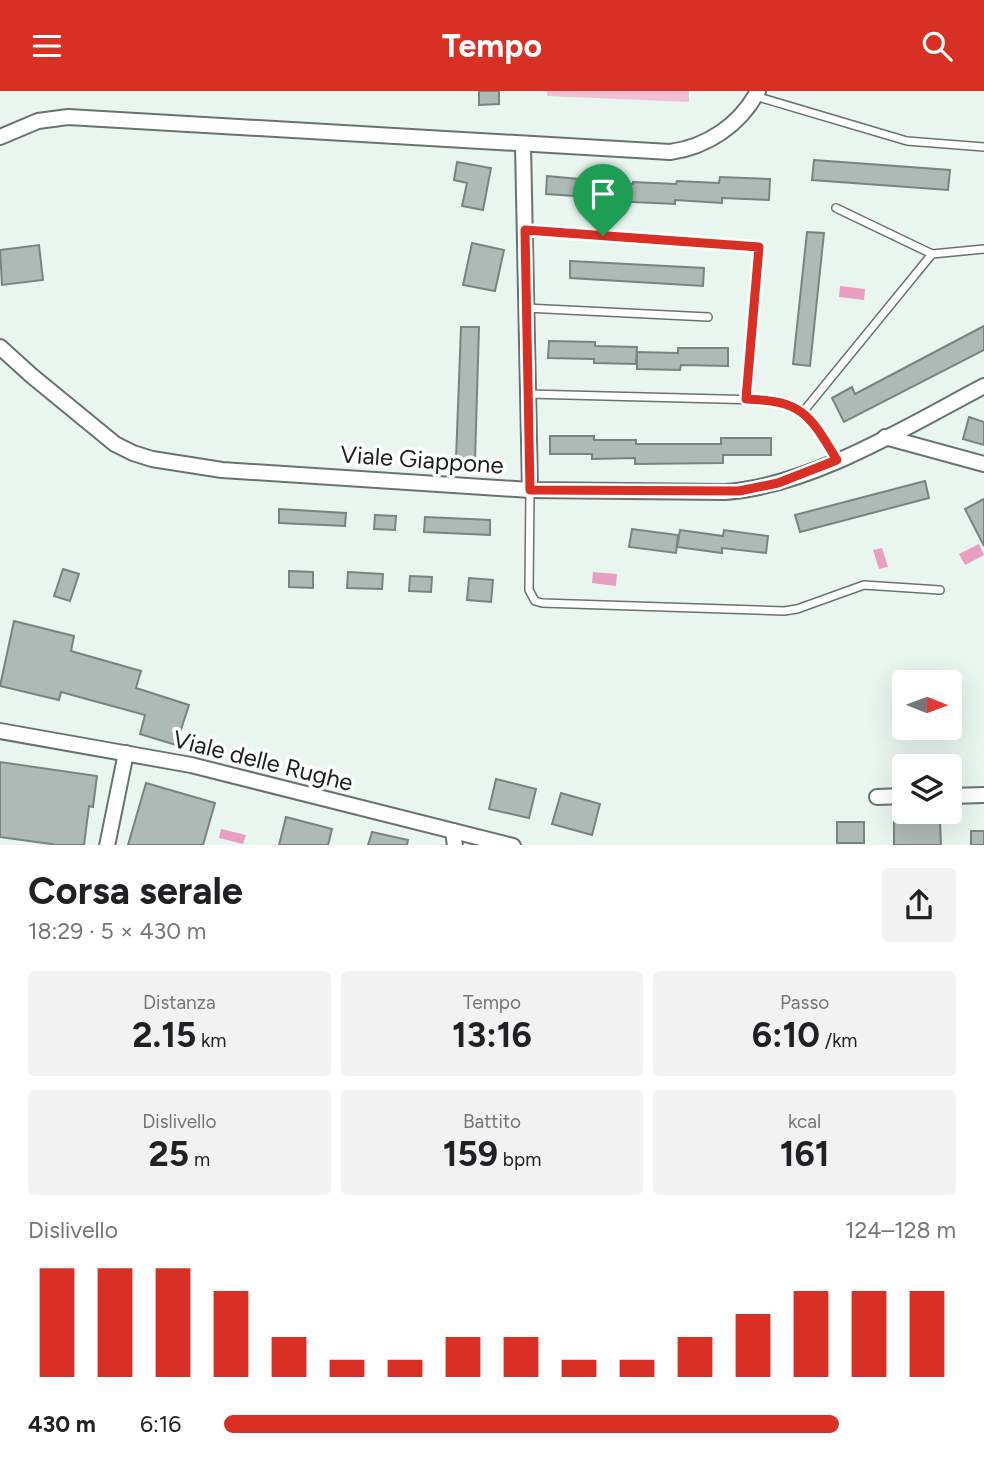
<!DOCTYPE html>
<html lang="it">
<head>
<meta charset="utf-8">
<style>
  :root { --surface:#fff; --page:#f2f2f2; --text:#202124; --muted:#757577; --accent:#d93025 }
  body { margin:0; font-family:Figtree,sans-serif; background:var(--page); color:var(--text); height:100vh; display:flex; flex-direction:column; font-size:26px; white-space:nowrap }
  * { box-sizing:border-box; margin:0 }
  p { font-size:23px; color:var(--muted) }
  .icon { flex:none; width:38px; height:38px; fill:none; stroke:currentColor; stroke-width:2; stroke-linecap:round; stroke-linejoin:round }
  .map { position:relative; height:754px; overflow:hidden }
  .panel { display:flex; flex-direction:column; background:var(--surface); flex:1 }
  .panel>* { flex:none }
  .needle { width:46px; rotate:91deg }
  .fabs { position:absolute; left:892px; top:579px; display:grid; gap:14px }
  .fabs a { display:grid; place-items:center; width:70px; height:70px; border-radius:7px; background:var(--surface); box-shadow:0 7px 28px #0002; font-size:35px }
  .pin { position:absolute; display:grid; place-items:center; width:60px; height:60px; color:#fff; margin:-72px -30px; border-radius:50% 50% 50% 0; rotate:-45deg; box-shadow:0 0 7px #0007 }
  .pin .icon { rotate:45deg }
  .round { display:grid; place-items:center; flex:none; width:74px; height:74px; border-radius:7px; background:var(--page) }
  .headline { display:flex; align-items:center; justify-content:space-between; height:119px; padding:0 28px }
  h1 { font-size:38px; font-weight:700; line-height:52px }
  .stats { display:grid; grid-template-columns:repeat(3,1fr); gap:10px; height:119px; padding:7px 28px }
  .stats div { display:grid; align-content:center; border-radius:7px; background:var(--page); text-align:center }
  .stats b { font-size:35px; font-weight:700 }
  .stats small { font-size:19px; font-weight:400 }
  .stats p { font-size:19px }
  .chart { height:196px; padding:14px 28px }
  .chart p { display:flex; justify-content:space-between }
  .chart svg { width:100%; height:126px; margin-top:7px; stroke:var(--accent); stroke-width:6 }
  ul { padding:0 28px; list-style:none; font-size:23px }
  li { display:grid; grid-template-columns:112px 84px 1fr; align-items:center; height:52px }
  li i { height:18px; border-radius:9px; background:var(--accent) }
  header { display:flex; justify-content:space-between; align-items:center; height:91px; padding:0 28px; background:var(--accent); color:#fff; font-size:32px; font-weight:700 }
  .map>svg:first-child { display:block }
  .green { fill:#f1c0d6 }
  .water { fill:#e89fc1 }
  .building { fill:#aebab5; stroke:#78847f; stroke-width:2 }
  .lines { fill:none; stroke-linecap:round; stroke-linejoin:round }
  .service-casing { stroke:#68736f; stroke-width:10 }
  .minor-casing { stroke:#68736f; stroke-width:18 }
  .service { stroke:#fff; stroke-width:7 }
  .minor { stroke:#fff; stroke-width:14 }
  .route-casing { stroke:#fff; stroke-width:14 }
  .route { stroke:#d93025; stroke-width:9 }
  .labels { text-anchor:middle; stroke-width:7; stroke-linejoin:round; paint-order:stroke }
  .street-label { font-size:24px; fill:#1b201e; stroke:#fff }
</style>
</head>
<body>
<header><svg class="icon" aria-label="menu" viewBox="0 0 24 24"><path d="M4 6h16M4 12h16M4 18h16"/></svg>Tempo<svg class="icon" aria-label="search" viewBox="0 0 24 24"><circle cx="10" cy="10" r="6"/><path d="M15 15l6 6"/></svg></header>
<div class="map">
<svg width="984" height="755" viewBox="0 0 984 755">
  <rect width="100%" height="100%" fill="#e9f6f0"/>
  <path class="green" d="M547 0H689V11L547 5Z"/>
  <g class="water">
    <path d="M840 195 865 198 864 209 839 206Z"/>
    <path d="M979 453 984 464 965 474 959 463Z"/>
    <path d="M882 457 888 476 879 478 873 459Z"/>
    <path d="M593 481 617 483 616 495 592 492Z"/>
    <path d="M221 738 246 744 243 753 219 747Z"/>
  </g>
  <g class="building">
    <path d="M479 0H499V13L479 14Z"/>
    <path d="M814 69 950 79 948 99 812 89Z"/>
    <path d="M457 71 491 77 483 119 462 115 467 92 454 89Z"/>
    <path d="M547 85 633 93V91L676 93 677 90 719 92 720 86 770 88 769 109 722 107V112L675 109V113L589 109V106L546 103Z"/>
    <path d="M807 141 824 142 810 275 793 273Z"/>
    <path d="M472 152 504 159 495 200 463 194Z"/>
    <path d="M39 154 43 189 2 194 0 159Z"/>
    <path d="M570 170 704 177 703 195 570 187Z"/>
    <path d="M984 235V259L844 331 832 307 852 296 855 303Z"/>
    <path d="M461 236H479L475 369 456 368Z"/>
    <path d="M549 250 595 251V255L637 256 636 273 594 272V268L548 267Z"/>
    <path d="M678 257H728V275L681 274 680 279 637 278V261L678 262Z"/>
    <path d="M969 326 984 331V354L963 348Z"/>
    <path d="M550 345H594V349H636V353H721V347H771V364H723V372L635 373V367L592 368V363H550Z"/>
    <path d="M925 390 929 407 800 441 795 424Z"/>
    <path d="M984 408V455L965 418Z"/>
    <path d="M279 418 346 422 345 435 279 432Z"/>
    <path d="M375 424 396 425 395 439 374 438Z"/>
    <path d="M425 426 490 429V444L424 441Z"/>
    <path d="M632 438 678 444 676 462 629 456Z"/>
    <path d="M680 439 723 445 724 439 768 445 766 462 722 457V462L677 456Z"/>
    <path d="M63 478 79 483 70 510 54 505Z"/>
    <path d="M289 480 313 481V497L289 496Z"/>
    <path d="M348 481 383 483 382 498 347 497Z"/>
    <path d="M410 485 432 486 431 501 409 500Z"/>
    <path d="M469 487 493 489 491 511 467 509Z"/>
    <path d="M14 530 74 545 71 560 141 580 136 597 189 614 176 654 140 643 145 624 61 601 59 609 0 595Z"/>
    <path d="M0 671 97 685 93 716 89 715 84 754H58L0 746Z"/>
    <path d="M496 688 536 698 529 727 489 718Z"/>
    <path d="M146 692 215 712 203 754H128Z"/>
    <path d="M561 702 600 713 592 744 552 733Z"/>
    <path d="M286 726 332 738 328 754H279Z"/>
    <path d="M894 730H940L941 754H894Z"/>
    <rect x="837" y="731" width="27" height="21"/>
    <rect x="971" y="740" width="13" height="14"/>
    <path d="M372 741 408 749 407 754H368Z"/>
  </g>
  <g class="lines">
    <defs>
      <g id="service">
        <path d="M755 5 907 50 984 56"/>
        <path d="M836 117 932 163"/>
        <path d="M525 139 759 156 746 308"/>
        <path d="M526 217 708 226"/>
        <path d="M528 303 760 309C806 313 815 333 837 369"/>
        <path d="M803 321 932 163 984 158"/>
        <path d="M530 399 529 499 535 510 542 512 784 520 797 518 864 494 940 499"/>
      </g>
      <g id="minor">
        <path d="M0 46 38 30 68 26 670 61C707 56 740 34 758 0"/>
        <path d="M523 54 530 399"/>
        <path d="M0 256 32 285 115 353 133 362 152 368 222 379 530 399 725 401C811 395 908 335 984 295"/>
        <path d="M885 346 984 373"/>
        <path d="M0 640 191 674 513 755"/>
        <path d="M950 705 984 704"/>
        <path d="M877 706 905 705"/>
        <path d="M453 740 455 755"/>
        <path d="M107 755 126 662"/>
      </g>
    </defs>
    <use href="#service" class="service-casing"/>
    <use href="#minor" class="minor-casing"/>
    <use href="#service" class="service"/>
    <use href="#minor" class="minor"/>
  </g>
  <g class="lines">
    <defs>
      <path id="route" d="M525 139 759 156 746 308C803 310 809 323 837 369L778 392 739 400 530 399Z"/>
    </defs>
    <use href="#route" class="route-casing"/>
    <use href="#route" class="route"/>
  </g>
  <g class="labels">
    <g class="street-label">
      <text transform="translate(422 369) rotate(4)" y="8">Viale Giappone</text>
      <text transform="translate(263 670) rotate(14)" y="8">Viale delle Rughe</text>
    </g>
  </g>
</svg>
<div class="fabs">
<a><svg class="needle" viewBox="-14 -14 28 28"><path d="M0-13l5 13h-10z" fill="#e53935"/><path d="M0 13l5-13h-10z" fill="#757577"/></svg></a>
<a><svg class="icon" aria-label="layers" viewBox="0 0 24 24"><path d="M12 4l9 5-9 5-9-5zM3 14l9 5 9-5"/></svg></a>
</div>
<div class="pin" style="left:603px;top:145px;background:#1e9e55"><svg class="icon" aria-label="arrive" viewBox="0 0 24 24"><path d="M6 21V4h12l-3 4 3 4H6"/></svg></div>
</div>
<section class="panel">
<div class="headline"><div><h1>Corsa serale</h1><p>18:29 · 5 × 430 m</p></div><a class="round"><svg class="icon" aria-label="share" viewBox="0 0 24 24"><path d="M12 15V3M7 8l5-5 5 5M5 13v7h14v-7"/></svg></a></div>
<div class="stats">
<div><p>Distanza</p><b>2.15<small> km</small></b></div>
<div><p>Tempo</p><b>13:16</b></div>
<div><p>Passo</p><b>6:10<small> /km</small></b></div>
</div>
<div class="stats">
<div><p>Dislivello</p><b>25<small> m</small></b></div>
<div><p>Battito</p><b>159<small> bpm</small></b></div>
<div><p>kcal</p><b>161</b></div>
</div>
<div class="chart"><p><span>Dislivello</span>124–128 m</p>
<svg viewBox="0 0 160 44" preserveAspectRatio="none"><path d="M5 44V6M15 44V6M25 44V6M35 44V14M45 44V30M55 44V38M65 44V38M75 44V30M85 44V30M95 44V38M105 44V38M115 44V30M125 44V22M135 44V14M145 44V14M155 44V14"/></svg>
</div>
<ul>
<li><b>430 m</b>6:16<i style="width:84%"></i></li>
</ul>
</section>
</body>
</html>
